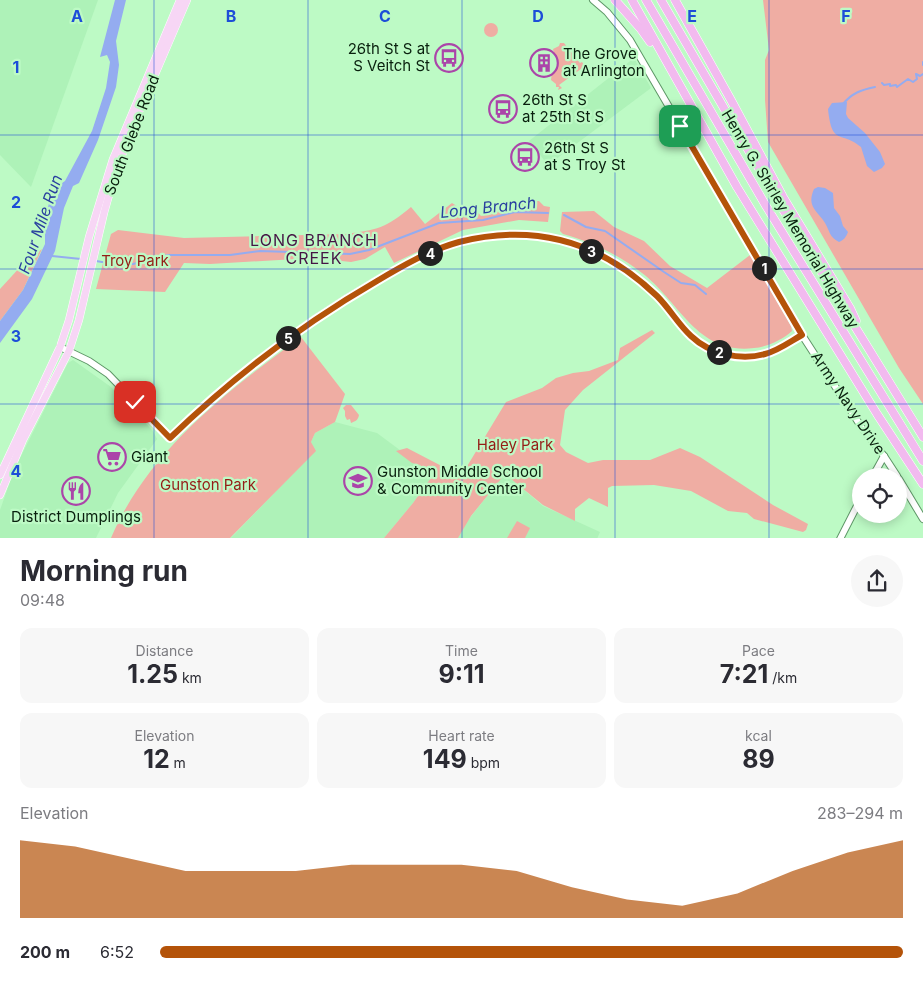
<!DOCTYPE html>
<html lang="en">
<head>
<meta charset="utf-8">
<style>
  :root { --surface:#fff; --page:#f7f7f7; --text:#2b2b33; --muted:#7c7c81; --accent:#b45309 }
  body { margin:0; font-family:Inter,sans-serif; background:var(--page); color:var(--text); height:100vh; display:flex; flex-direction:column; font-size:19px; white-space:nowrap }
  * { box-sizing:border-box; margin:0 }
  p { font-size:16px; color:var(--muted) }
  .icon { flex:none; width:28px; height:28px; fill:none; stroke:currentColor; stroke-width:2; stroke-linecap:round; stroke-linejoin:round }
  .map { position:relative; height:538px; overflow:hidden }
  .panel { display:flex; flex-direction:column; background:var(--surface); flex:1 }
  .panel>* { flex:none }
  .fabs { position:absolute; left:852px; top:468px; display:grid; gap:10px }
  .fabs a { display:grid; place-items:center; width:55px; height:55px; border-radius:50%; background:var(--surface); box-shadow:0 2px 12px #0003; font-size:25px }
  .pin { position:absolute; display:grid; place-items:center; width:42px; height:42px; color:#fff; margin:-21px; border-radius:10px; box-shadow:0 2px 8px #0006 }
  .km { position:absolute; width:25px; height:25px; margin:-12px; border-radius:50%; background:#222; color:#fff; font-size:14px; line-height:25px; text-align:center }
  .round { display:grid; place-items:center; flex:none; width:52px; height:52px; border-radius:26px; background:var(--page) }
  .headline { display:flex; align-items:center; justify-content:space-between; height:85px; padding:0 20px }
  h1 { font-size:28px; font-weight:700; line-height:38px }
  .stats { display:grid; grid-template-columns:repeat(3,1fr); gap:8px; height:85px; padding:5px 20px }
  .stats div { display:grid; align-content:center; border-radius:12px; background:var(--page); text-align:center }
  .stats b { font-size:25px; font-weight:700 }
  .stats small { font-size:14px; font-weight:400 }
  .stats p { font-size:14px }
  .chart { height:140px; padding:10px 20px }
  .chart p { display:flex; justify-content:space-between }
  .chart svg { width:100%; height:90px; margin-top:5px; fill:var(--accent); opacity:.7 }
  ul { padding:0 20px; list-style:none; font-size:16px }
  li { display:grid; grid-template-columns:80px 60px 1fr; align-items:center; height:38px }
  li i { height:12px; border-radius:6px; background:var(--accent) }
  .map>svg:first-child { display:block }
  .built { fill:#aef2b8 }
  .green { fill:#efada3 }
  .water { fill:#94acf0 }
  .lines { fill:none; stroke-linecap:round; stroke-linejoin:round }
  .stream { stroke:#94acf0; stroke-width:2 }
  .secondary-casing { stroke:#5e9767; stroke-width:8 }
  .primary-casing { stroke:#fff; stroke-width:8 }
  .highway-casing { stroke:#fff; stroke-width:9 }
  .secondary { stroke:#fff; stroke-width:6 }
  .primary { stroke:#f7d6f5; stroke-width:7 }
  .highway { stroke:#f2baef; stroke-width:8 }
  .route-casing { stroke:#fff; stroke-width:10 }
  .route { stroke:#b45309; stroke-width:6 }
  .grid { fill:none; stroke:#1d4ed8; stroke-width:1; stroke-opacity:0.55 }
  .labels { text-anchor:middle; stroke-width:4.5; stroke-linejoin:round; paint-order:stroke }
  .poi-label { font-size:15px; fill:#09200e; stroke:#bdfac5; text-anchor:start }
  .street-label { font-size:15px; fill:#09200e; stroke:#bdfac5 }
  .park-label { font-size:15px; fill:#951c16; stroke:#bdfac5 }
  .water-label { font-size:16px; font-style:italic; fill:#293f9f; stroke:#bdfac5 }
  .neighbourhood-label { font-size:16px; letter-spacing:1px; fill:#451545; stroke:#bdfac5 }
  .grid-label { font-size:16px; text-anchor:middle; font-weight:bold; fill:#1d4ed8; stroke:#bdfac5; stroke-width:4.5; stroke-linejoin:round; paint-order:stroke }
</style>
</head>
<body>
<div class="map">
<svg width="923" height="539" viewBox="0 0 923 539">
  <rect width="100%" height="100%" fill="#bdfac5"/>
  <g class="built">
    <path d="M0 0H98L31 187 0 155Z"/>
    <path d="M634 58 651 88 548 165 529 141Z"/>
    <path d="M73 360 111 387 153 431 157 439 118 493 96 538H0V510L15 468 68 363Z"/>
    <path d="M335 422 377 433 420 465 430 474 433 475 413 503 384 538 230 539 315 451 311 442 315 433Z"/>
    <path d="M505 474 543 506 600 532 597 539H453Z"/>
  </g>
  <g class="green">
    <path d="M763 0H923V404L899 368 768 142 765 100V60L769 50Z"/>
    <circle cx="491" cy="30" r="7"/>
    <path d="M560 43H564L580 63 582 62 585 66 559 85 562 88 558 90 559 87H556V84L551 80 554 53 553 49 559 46Z"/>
    <path d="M539 201 544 206 550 207 548 222 519 220 463 230 394 263 385 247 365 259 351 262 313 258 210 264 184 263 165 292 96 289 111 234 118 230 184 238 345 234C377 230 386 228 411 207L425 224 452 203 460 208H474L481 216 508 209 525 202Z"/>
    <path d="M594 211 614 227 644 241 670 266 707 288 750 255 791 326 792 331C782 340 767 347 754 348 697 355 680 302 642 273 618 254 591 242 563 234L560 231 562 212Z"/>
    <path d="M42 249 23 290 0 321V289L22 265Z"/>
    <path d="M652 330 655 333 583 390 565 410 560 445 566 452 588 463 603 460H650L680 448 700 457 773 505 808 524 806 530 803 532 754 519 747 513 728 511 691 491 654 485 612 486 608 488V507L589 498 575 509V521L543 505 505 474 471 516 458 538H384L413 503 433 475 430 474 420 465 412 463 396 451 407 448 457 474 466 468 506 402 542 388 556 378 573 373 589 371 618 360 620 348Z"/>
    <path d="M301 337 345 394 335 422 315 433 311 442 316 451 230 538H111C148 451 226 392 301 337Z"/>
    <path d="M346 405H351L359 415C358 420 356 421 351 423L350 419 347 420 345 416V411L343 408Z"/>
    <path d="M517 521 530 528 525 538H507Z"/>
  </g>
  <g class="water">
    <path d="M115 0H126L116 41 119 65 116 87 98 140 79 183 73 186 64 208 55 251 32 299 0 343V321L23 290 45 244V220L52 190 65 181 92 131 106 88 110 62 107 55 100 57Z"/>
    <path d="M847 102 846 114 848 118 865 133 880 152 885 164 882 168 874 172 867 166 861 147C841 130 832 147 828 109L832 103Z"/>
    <path d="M818 187 825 188 833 193 834 208 840 216 843 226 848 232C846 237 844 240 839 242 829 237 830 231 825 223 818 211 806 207 814 189Z"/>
  </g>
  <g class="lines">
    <g class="stream">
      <path d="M923 62V65"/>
      <path d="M882 83 884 85 890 84V86L896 85 897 87 908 79 913 82 917 79 916 74 920 76 923 74"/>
      <path d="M843 104C852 93 861 90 875 87"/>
      <path d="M564 215 586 227 605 231 664 272 681 283 695 285 706 294"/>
      <path d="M52 256 81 259"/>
      <path d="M96 261 108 263 133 264 168 255H230L260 251 350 254 369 250 439 223 483 220 515 212 548 213"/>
    </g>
    <defs>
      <g id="secondary">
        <path d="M593 0 607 12 630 40 802 335 862 428 884 456 897 476"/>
        <path d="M60 347 89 361 108 374 170 438C234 376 305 321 383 277 407 264 432 249 459 242 491 234 527 232 560 240 597 249 630 270 657 296 670 309 678 324 691 336 710 354 740 361 765 354 778 351 791 341 802 335"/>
        <path d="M873 476 884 456"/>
        <path d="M899 479 923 519"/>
        <path d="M840 539 861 498"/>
      </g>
      <g id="primary">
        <path d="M0 475 60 347 69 320 89 237 113 159 180 0"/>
        <path d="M0 495 23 440 69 351 79 320 104 213 115 174 132 128 187 0"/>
      </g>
      <g id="highway">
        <path d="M615 0 640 28 650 42"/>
        <path d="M632 0 737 187 877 414 923 484"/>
        <path d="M646 0 766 206 923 461"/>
        <path d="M661 0 782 208 923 437"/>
        <path d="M675 0 731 100 783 197 850 308 856 321"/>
      </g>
    </defs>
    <use href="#secondary" class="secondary-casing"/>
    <use href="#primary" class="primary-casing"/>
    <use href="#highway" class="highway-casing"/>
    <use href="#secondary" class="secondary"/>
    <use href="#primary" class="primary"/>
    <use href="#highway" class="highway"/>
  </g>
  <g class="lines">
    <defs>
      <path id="route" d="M135 402 170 438C232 378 301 325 377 281 402 266 430 250 459 242 491 234 527 232 560 240 597 249 630 270 657 296 670 309 678 324 691 336 710 354 740 361 765 354 778 351 791 341 802 335L680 126"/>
    </defs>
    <use href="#route" class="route-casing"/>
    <use href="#route" class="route"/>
  </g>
  <path class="grid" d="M154 0V539M308 0V539M462 0V539M615 0V539M769 0V539M0 135H923M0 269H923M0 404H923"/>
  <defs>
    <symbol id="bus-ring" viewBox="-11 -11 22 22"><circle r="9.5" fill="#bdfac5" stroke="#ab45a9" stroke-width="1.5"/><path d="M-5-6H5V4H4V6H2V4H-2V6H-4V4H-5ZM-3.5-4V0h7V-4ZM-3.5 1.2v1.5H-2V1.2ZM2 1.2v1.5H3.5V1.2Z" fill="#ab45a9"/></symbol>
    <symbol id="building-ring" viewBox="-11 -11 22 22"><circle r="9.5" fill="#bdfac5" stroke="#ab45a9" stroke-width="1.5"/><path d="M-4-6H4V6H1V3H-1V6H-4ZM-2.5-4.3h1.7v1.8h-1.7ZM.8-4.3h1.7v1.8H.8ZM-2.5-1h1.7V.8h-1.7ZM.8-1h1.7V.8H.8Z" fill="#ab45a9"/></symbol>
    <symbol id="supermarket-ring" viewBox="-11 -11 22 22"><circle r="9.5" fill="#bdfac5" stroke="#ab45a9" stroke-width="1.5"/><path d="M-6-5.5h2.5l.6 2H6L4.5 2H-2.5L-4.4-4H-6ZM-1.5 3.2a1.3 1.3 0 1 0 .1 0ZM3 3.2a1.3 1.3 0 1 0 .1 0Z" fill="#ab45a9"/></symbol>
    <symbol id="school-ring" viewBox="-11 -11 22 22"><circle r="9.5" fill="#bdfac5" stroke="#ab45a9" stroke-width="1.5"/><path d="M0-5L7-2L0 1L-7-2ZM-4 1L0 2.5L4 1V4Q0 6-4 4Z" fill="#ab45a9"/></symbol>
    <symbol id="restaurant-ring" viewBox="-11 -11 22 22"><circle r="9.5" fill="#bdfac5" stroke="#ab45a9" stroke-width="1.5"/><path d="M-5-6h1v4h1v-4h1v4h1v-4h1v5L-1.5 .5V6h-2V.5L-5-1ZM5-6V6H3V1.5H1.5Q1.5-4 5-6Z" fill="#ab45a9"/></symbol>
  </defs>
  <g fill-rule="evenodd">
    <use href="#bus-ring" x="433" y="42" width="32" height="32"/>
    <use href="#building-ring" x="528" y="47" width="32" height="32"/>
    <use href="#bus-ring" x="487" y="93" width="32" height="32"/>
    <use href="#bus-ring" x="509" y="141" width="32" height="32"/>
    <use href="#supermarket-ring" x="96" y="441" width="32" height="32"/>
    <use href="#school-ring" x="342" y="465" width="32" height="32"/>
    <use href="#restaurant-ring" x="60" y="475" width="32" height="32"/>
  </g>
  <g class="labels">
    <g class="poi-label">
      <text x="430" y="54" text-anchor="end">26th St S at<tspan x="430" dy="17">S Veitch St</tspan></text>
      <text x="563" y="59">The Grove<tspan x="563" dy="17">at Arlington</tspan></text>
      <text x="522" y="105">26th St S<tspan x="522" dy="17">at 25th St S</tspan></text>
      <text x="544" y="153">26th St S<tspan x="544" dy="17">at S Troy St</tspan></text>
      <text x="131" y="462">Giant</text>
      <text x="377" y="477">Gunston Middle School<tspan x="377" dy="17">&amp; Community Center</tspan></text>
      <text x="76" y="522" text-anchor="middle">District Dumplings</text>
    </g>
    <g class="street-label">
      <text transform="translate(132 135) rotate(-69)" y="5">South Glebe Road</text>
      <text transform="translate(790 219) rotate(59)" y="5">Henry G. Shirley Memorial Highway</text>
      <text transform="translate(848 403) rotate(56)" y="5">Army Navy Drive</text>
    </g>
    <g class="park-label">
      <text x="135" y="266">Troy Park</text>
      <text x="515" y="450">Haley Park</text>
      <text x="208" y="490">Gunston Park</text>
    </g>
    <g class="water-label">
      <text transform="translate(488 207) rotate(-6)" y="6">Long Branch</text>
      <text transform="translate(40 224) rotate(-71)" y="6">Four Mile Run</text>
    </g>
    <g class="neighbourhood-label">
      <text x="314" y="246">LONG BRANCH<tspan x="314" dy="18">CREEK</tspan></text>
    </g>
  </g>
  <g class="grid-label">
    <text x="77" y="22">A</text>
    <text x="231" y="22">B</text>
    <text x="385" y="22">C</text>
    <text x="538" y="22">D</text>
    <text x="692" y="22">E</text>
    <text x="846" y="22">F</text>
    <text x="16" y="73">1</text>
    <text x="16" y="208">2</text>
    <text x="16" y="342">3</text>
    <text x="16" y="477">4</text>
  </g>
</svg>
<div class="fabs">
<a><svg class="icon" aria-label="locate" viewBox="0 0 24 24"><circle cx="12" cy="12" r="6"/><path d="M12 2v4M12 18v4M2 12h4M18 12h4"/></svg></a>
</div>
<div class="pin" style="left:680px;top:126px;background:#1e9e55"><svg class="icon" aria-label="arrive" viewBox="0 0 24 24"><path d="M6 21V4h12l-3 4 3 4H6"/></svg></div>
<div class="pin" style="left:135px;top:402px;background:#d93025"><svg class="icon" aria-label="check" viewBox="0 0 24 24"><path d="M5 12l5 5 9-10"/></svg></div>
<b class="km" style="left:764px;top:268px">1</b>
<b class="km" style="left:719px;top:352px">2</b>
<b class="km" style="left:591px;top:251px">3</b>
<b class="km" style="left:430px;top:253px">4</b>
<b class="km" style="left:288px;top:338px">5</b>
</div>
<section class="panel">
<div class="headline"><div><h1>Morning run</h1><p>09:48</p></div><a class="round"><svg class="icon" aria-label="share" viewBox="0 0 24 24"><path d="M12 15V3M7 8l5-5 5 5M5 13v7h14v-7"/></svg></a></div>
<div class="stats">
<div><p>Distance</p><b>1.25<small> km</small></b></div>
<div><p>Time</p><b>9:11</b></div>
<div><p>Pace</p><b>7:21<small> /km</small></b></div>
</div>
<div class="stats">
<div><p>Elevation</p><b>12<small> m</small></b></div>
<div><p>Heart rate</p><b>149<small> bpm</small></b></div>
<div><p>kcal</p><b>89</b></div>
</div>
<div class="chart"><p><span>Elevation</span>283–294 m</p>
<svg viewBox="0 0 160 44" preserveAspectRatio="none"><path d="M0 44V6L10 9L20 15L30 21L40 21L50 21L60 18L70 18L80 18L90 21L100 29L110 35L120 38L130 32L140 21L150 12L160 6V44z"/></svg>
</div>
<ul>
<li><b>200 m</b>6:52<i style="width:100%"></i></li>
</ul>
</section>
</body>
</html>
